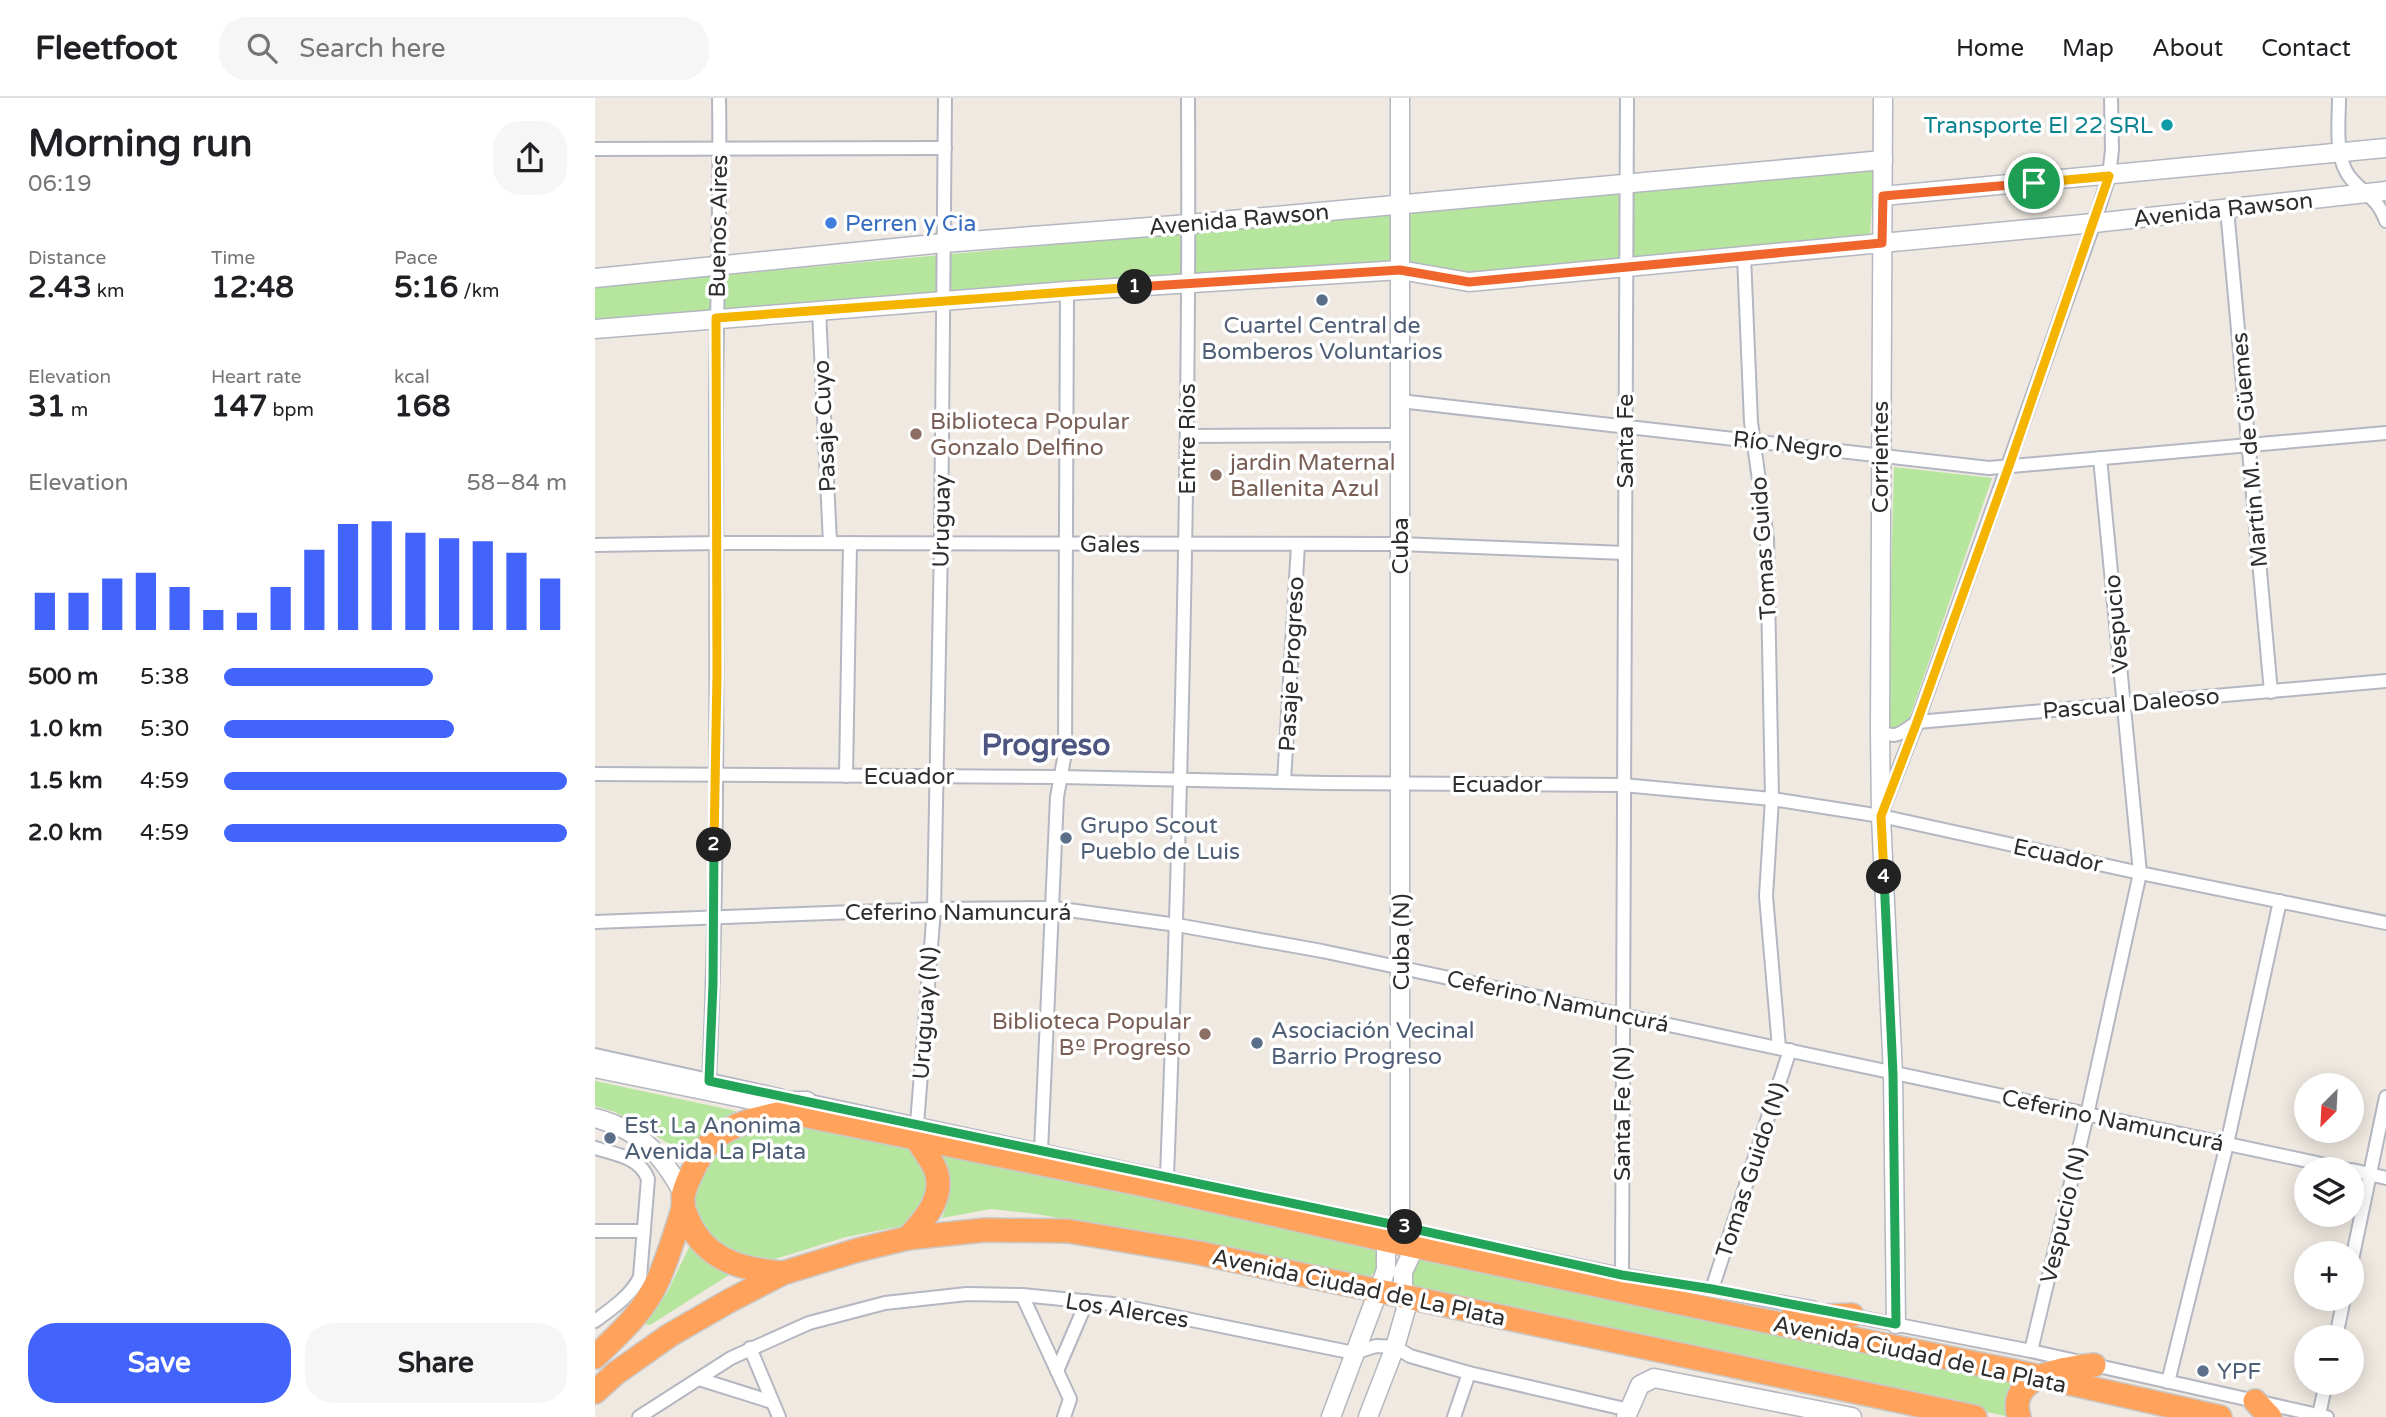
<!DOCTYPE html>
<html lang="en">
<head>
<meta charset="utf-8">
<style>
  :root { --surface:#fff; --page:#f6f6f6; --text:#202124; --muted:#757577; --line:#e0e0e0; --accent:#4264fb }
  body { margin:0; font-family:"Varela Round",sans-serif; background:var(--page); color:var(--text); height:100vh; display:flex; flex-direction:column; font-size:26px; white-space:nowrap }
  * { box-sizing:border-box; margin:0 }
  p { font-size:23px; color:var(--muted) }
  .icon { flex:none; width:38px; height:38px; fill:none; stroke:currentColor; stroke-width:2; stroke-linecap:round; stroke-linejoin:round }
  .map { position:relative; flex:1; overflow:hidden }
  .panel { display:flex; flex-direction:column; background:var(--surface); width:595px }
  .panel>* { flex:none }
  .needle { width:46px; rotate:204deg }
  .controls { position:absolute; left:1699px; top:975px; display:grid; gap:14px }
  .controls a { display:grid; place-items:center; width:70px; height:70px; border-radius:50%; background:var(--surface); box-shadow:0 4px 18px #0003; font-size:35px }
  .pin { position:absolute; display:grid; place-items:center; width:60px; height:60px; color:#fff; margin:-30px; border:4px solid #fff; border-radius:50%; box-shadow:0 2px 7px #0007 }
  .km { position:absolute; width:35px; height:35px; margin:-18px; border-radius:50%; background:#222; color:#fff; font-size:19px; line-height:35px; text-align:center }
  .round { display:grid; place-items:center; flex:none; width:74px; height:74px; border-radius:28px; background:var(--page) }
  .headline { display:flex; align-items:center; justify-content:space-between; height:119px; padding:0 28px }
  h1 { font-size:38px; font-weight:700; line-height:52px }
  .stats { display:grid; grid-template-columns:repeat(3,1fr); gap:10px; height:119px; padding:7px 28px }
  .stats div { display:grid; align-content:center }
  .stats b { font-size:30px; font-weight:700 }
  .stats small { font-size:19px; font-weight:400 }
  .stats p { font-size:19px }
  .chart { height:196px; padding:14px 28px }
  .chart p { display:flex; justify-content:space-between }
  .chart svg { width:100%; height:126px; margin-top:7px; stroke:var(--accent); stroke-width:6 }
  .button { display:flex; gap:14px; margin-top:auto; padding:14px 28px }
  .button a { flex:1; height:80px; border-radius:28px; background:var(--accent); color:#fff; font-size:28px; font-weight:700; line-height:80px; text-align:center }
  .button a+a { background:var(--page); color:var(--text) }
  ul { padding:0 28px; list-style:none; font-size:23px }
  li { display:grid; grid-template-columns:112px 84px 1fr; align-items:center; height:52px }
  li i { height:18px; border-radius:9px; background:var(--accent) }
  header { display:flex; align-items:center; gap:42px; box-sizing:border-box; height:98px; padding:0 35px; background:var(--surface); border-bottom:2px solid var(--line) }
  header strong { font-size:33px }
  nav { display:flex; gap:38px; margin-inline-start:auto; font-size:24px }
  .search { width:490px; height:63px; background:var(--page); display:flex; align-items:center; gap:18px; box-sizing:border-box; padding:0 24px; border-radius:28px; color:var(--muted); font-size:26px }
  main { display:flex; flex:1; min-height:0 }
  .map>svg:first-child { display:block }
  .green { fill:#b6e59e }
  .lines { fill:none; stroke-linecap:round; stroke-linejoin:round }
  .street-casing { stroke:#b4b7c1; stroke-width:16 }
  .secondary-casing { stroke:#b4b7c1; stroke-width:21 }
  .highway-casing { stroke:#c9c9c9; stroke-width:26 }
  .street { stroke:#fff; stroke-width:12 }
  .secondary { stroke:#fff; stroke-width:18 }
  .highway { stroke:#ffa35c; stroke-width:23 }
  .split-1-casing { stroke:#fff; stroke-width:14 }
  .split-2-casing { stroke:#fff; stroke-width:14 }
  .split-3-casing { stroke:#fff; stroke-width:14 }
  .split-4-casing { stroke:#fff; stroke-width:14 }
  .split-5-casing { stroke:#fff; stroke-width:14 }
  .split-1 { stroke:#f0652b; stroke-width:9 }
  .split-2 { stroke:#f5b400; stroke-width:9 }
  .split-3 { stroke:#22a559; stroke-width:9 }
  .split-4 { stroke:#22a559; stroke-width:9 }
  .split-5 { stroke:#f5b400; stroke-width:9 }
  .culture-dot { fill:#0f9aa8; stroke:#fff; stroke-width:2.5 }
  .shop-dot { fill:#3f7fe0; stroke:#fff; stroke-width:2.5 }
  .service-dot { fill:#5c6f8a; stroke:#fff; stroke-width:2.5 }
  .education-dot { fill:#8d6e63; stroke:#fff; stroke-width:2.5 }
  .labels { text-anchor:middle; stroke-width:7; stroke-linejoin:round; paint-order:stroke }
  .culture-label { font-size:23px; fill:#0d838f; stroke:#fff; text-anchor:end }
  .street-label { font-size:23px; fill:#2e2e2e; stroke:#fff }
  .shop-label { font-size:23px; fill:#366cbe; stroke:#fff; text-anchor:start }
  .service-label { font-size:23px; fill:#4e5e75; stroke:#fff; text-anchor:start }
  .education-label { font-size:23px; fill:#785e54; stroke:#fff; text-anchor:start }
  .district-label { font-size:30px; font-weight:bold; fill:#4d5680; stroke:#fff }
</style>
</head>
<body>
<header>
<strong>Fleetfoot</strong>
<div class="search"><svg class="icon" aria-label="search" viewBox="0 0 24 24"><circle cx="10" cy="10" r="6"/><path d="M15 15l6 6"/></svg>Search here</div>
<nav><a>Home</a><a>Map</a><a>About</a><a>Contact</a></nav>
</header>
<main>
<section class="panel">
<div class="headline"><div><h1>Morning run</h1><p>06:19</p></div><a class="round"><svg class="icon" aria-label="share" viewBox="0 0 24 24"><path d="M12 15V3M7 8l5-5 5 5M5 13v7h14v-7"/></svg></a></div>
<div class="stats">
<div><p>Distance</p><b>2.43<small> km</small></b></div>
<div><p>Time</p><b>12:48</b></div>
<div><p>Pace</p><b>5:16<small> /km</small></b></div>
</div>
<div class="stats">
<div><p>Elevation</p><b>31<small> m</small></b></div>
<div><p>Heart rate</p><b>147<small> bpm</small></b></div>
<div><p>kcal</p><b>168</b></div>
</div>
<div class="chart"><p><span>Elevation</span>58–84 m</p>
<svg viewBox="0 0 160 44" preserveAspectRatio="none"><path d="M5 44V31M15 44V31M25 44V26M35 44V24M45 44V29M55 44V37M65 44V38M75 44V29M85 44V16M95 44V7M105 44V6M115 44V10M125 44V12M135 44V13M145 44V17M155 44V26"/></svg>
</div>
<ul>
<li><b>500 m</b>5:38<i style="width:61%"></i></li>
<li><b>1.0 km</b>5:30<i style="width:67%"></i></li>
<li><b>1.5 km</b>4:59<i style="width:100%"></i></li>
<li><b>2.0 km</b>4:59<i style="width:100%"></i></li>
</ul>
<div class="button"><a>Save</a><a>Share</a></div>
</section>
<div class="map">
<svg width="1791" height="1319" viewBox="0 0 1791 1319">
  <rect width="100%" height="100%" fill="#efe9e1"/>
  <g class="green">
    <path d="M1279 71 1275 138 867 177 812 164 0 222V189Z"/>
    <path d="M1299 369 1397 380 1312 627 1301 633 1292 630Z"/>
    <path d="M0 983 141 1013 126 1024 91 1070 73 1045 20 1014 0 1008Z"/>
    <path d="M184 1023 320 1051 337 1085 317 1126 251 1139 167 1165 149 1161 123 1144 105 1123 97 1105V1096L110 1073 128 1050 146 1037Z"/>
    <path d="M347 1057 775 1146 783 1155 781 1172 772 1182 590 1142 441 1116 396 1111 347 1120C355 1100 361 1076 347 1057Z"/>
    <path d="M97 1143 106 1157 134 1177 55 1227 46 1225 72 1195Z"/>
    <path d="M829 1157 1426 1281 1410 1300 1416 1319 823 1194 816 1182 818 1166Z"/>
  </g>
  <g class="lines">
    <defs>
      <g id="street">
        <path d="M1744 0C1744 27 1738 65 1760 85 1774 99 1783 102 1791 123"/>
        <path d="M0 51 350 50"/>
        <path d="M1632 111 1676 594"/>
        <path d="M1149 158 1156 324 1172 441 1177 701 1171 798 1184 950"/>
        <path d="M224 212 235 445"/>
        <path d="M805 303 1394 370 1791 335"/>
        <path d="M593 338 805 337"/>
        <path d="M0 447 121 445 805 446 1030 455"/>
        <path d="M1285 633C1302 642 1307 634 1322 624L1791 583"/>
        <path d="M0 676 466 679 731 685 1028 687 1177 701 1286 718 1545 775 1791 825"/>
        <path d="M251 678 255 445"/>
        <path d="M689 684 703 447"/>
        <path d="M1288 711 1322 624 1499 125 1514 78 1517 52 1516 0"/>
        <path d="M0 824 339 811 459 810 582 827 727 853 1750 1071"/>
        <path d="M0 957 186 998"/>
        <path d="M114 983C124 763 121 543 121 322 121 215 126 107 124 0"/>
        <path d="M204 1001 1027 1177 1218 1210"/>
        <path d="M322 1026 339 811 346 446 350 0"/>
        <path d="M0 1050C20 1056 45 1059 53 1081L45 1179C36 1198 16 1211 0 1223"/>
        <path d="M446 1053 462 699 470 655 472 193"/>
        <path d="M1757 1072 1791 1080"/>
        <path d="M572 1078C586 719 595 360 593 0"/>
        <path d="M0 1133H49"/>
        <path d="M1757 1162 1791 999"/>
        <path d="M1027 1177 1032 0"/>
        <path d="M1117 1191 1195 952"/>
        <path d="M427 1197 475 1301 469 1319"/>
        <path d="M1253 1217 1436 1253 1732 1319"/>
        <path d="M1741 1239 1749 1200"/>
        <path d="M155 1250 184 1319"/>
        <path d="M1436 1253 1492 1017 1545 775 1505 360"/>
        <path d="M462 1273 492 1203"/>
        <path d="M104 1281 177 1304"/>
        <path d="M1573 1284 1632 1046 1685 803"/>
        <path d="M1724 1317 1731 1284"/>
        <path d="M44 1319 136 1260 214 1225 290 1205 372 1196 427 1197 518 1206 759 1255 781 1248 800 1249 815 1258 874 1275 1034 1312"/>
        <path d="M859 1319 874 1275"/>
      </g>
      <g id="secondary">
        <path d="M1288 0 1285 633 1286 718 1298 976 1301 1226"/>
        <path d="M1288 98 1791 50"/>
        <path d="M0 180 349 145 593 126 1288 62"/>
        <path d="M0 231 472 193 805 172 874 184 1499 125 1791 93"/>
        <path d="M0 970 157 1002 193 1014"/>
        <path d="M174 1003H212"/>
        <path d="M0 1020C45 1032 67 1056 89 1097"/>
        <path d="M805 1128V0"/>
        <path d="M736 1319 791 1172V1142L800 1133"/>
        <path d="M773 1319 800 1249 811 1211 808 1198V1174L820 1148 812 1138"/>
        <path d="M1031 1319 1045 1287 1059 1280 1257 1319"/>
      </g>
      <g id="highway">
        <path d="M88 1110C92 1118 95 1128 100 1135 120 1166 155 1172 188 1175"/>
        <path d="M313 1140C329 1122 350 1100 341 1073 337 1062 327 1050 321 1040"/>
        <path d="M1197 1219 1257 1217"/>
        <path d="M0 1259C25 1235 50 1213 64 1180 73 1159 80 1136 87 1114 89 1109 88 1104 88 1098 91 1084 107 1051 118 1042 139 1024 167 1019 193 1014L550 1087 791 1142 1156 1220 1419 1273 1625 1319"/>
        <path d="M0 1294 21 1275 75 1237 134 1203 188 1175 263 1152 313 1140 390 1132 473 1133 604 1155 1380 1319"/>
        <path d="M1660 1303 1675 1319"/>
        <path d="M1424 1319C1411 1277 1472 1270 1499 1267"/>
      </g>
    </defs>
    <use href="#street" class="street-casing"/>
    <use href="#secondary" class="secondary-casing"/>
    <use href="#highway" class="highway-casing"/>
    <use href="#street" class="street"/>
    <use href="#secondary" class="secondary"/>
    <use href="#highway" class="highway"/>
  </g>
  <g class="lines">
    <defs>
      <path id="split-1" d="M540 189 805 172 874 184 1287 145 1288 98 1439 85"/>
      <path id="split-2" d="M119 747 122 576 121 220 540 189"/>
      <path id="split-3" d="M119 747 118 886 114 983 810 1129"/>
      <path id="split-4" d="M810 1129 1027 1177 1117 1191 1301 1226 1298 976 1289 779"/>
      <path id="split-5" d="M1289 779 1286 718 1322 624 1414 368 1514 78 1439 85"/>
    </defs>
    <use href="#split-1" class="split-1-casing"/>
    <use href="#split-2" class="split-2-casing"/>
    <use href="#split-3" class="split-3-casing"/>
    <use href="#split-4" class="split-4-casing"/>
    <use href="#split-5" class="split-5-casing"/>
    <use href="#split-1" class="split-1"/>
    <use href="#split-2" class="split-2"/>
    <use href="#split-3" class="split-3"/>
    <use href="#split-4" class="split-4"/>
    <use href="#split-5" class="split-5"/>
  </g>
  <circle class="culture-dot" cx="1572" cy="27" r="7"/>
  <circle class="shop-dot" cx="236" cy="125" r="7"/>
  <g class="service-dot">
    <circle cx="727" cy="202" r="7"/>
    <circle cx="471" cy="740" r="7"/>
    <circle cx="662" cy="945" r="7"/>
    <circle cx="15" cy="1040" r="7"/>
    <circle cx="1608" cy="1273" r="7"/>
  </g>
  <g class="education-dot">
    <circle cx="321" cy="336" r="7"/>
    <circle cx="621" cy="377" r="7"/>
    <circle cx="610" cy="936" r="7"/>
  </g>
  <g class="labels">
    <g class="culture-label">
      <text x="1558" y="35">Transporte El 22 SRL</text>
    </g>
    <g class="street-label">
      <text transform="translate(1628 111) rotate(-6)" y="8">Avenida Rawson</text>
      <text transform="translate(644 121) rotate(-5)" y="8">Avenida Rawson</text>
      <text transform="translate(123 128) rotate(-89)" y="8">Buenos Aires</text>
      <text transform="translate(229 328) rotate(-93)" y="8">Pasaje Cuyo</text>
      <text transform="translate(592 341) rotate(-90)" y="8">Entre Ríos</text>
      <text transform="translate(1030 343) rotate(-90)" y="8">Santa Fe</text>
      <text transform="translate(1193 346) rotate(6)" y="8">Río Negro</text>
      <text transform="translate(1654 352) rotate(-95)" y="8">Martín M. de Güemes</text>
      <text transform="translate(1285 359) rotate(-90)" y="8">Corrientes</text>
      <text transform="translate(346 423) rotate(-89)" y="8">Uruguay</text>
      <text transform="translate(515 446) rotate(1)" y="8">Gales</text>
      <text transform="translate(805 448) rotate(-90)" y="8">Cuba</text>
      <text transform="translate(1168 450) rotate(-94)" y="8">Tomas Guido</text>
      <text transform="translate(1521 526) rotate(-95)" y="8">Vespucio</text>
      <text transform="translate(696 566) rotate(-87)" y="8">Pasaje Progreso</text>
      <text transform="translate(1536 605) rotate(-5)" y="8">Pascual Daleoso</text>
      <text x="314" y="686">Ecuador</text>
      <text x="902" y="694">Ecuador</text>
      <text transform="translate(1463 757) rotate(12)" y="8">Ecuador</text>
      <text x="363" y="822">Ceferino Namuncurá</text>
      <text transform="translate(806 844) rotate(-90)" y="8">Cuba (N)</text>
      <text transform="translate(963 903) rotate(12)" y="8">Ceferino Namuncurá</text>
      <text transform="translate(330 915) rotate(-86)" y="8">Uruguay (N)</text>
      <text transform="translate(1027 1016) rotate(-90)" y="8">Santa Fe (N)</text>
      <text transform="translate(1518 1022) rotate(12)" y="8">Ceferino Namuncurá</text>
      <text transform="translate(1156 1072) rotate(-72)" y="8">Tomas Guido (N)</text>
      <text transform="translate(1468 1117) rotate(-77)" y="8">Vespucio (N)</text>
      <text transform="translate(764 1189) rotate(12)" y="8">Avenida Ciudad de La Plata</text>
      <text transform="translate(532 1212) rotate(9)" y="8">Los Alerces</text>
      <text transform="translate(1325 1256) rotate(12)" y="8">Avenida Ciudad de La Plata</text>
    </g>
    <g class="shop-label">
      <text x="250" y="133">Perren y Cia</text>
    </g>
    <g class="service-label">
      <text x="727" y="235" text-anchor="middle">Cuartel Central de<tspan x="727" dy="26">Bomberos Voluntarios</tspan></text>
      <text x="485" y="735">Grupo Scout<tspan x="485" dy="26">Pueblo de Luis</tspan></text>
      <text x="676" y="940">Asociación Vecinal<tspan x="676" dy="26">Barrio Progreso</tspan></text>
      <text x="29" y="1035">Est. La Anonima<tspan x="29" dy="26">Avenida La Plata</tspan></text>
      <text x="1622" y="1281">YPF</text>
    </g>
    <g class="education-label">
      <text x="335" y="331">Biblioteca Popular<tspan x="335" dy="26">Gonzalo Delfino</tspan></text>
      <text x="635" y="372">jardin Maternal<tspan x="635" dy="26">Ballenita Azul</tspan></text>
      <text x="596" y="931" text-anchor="end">Biblioteca Popular<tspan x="596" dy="26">Bº Progreso</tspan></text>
    </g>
    <g class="district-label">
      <text x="451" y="657">Progreso</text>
    </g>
  </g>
</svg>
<div class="controls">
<a><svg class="needle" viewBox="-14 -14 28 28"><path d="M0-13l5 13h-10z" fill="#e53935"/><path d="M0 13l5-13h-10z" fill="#757577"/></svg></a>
<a><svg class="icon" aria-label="layers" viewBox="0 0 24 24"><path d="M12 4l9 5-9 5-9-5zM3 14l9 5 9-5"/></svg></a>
<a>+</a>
<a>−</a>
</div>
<div class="pin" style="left:1439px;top:85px;background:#1e9e55"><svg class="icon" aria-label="arrive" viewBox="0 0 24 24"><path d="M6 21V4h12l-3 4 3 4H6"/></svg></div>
<b class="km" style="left:540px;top:189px">1</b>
<b class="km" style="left:119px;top:747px">2</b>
<b class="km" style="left:810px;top:1129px">3</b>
<b class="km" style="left:1289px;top:779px">4</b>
</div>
</main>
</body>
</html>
